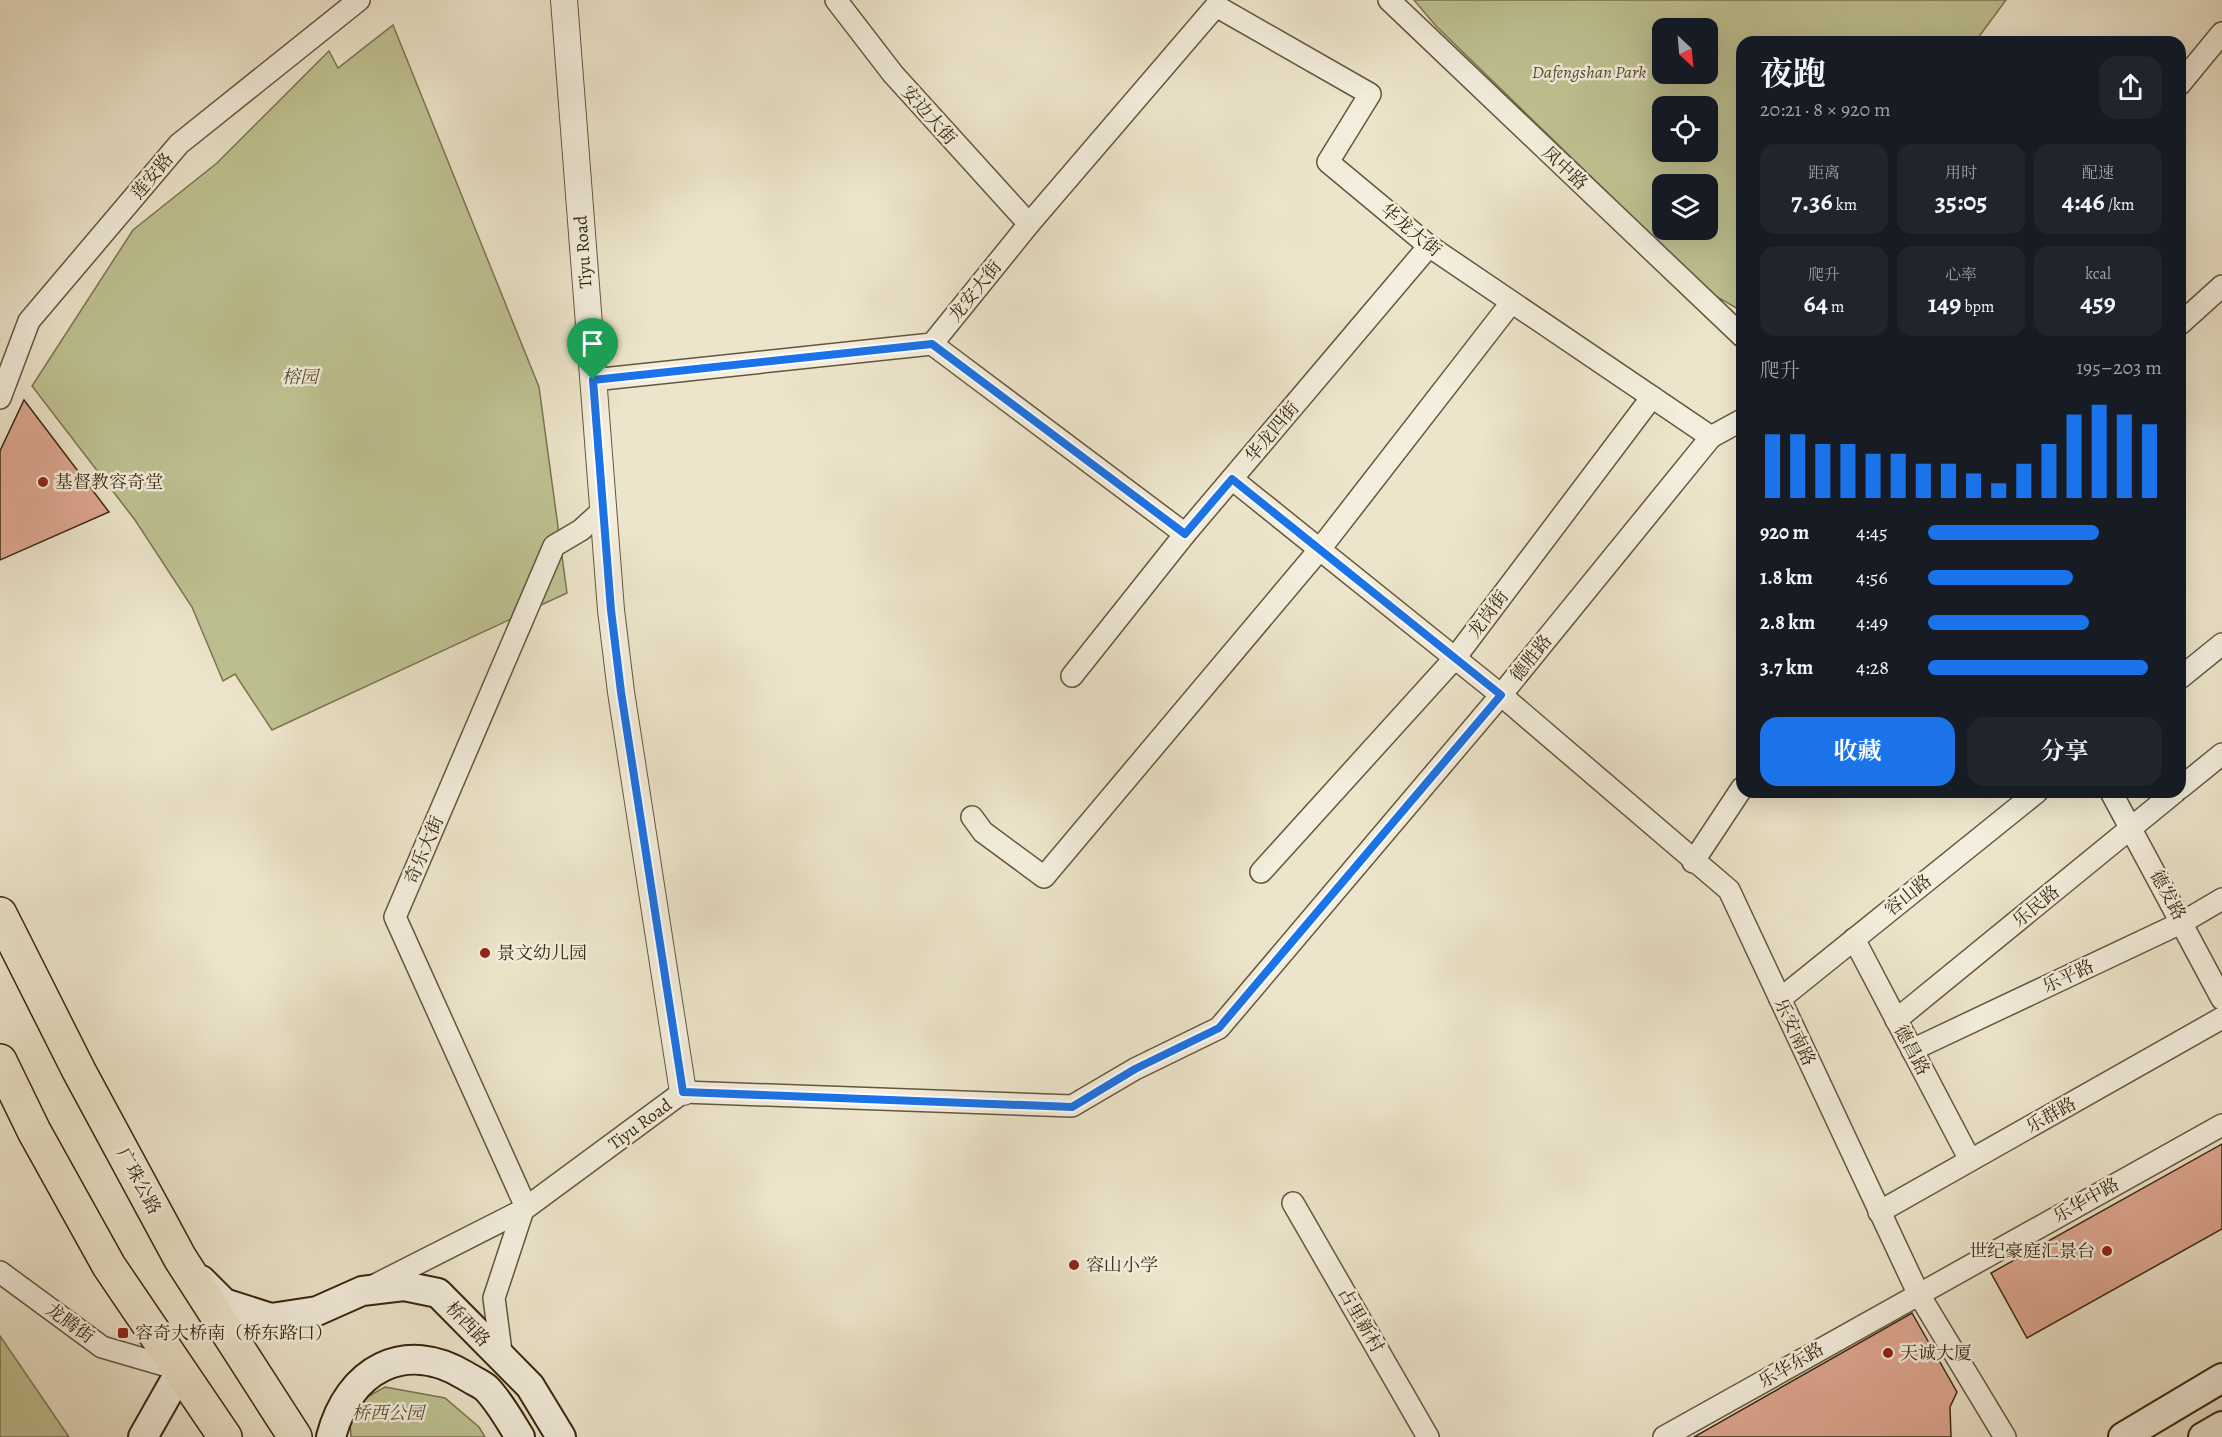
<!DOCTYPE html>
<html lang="zh">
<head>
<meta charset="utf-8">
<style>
  :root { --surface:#171b24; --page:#20242c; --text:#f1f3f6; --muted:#9ea1a6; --accent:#1a73e8 }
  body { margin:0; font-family:Alegreya,"Noto Serif SC",serif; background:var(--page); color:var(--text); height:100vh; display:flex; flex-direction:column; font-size:22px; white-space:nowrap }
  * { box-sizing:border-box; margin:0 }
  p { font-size:20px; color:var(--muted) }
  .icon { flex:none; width:33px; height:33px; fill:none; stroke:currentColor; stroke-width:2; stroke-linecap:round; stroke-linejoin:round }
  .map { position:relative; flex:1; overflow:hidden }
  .side { position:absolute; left:1736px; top:36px; width:450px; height:762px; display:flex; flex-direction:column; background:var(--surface); border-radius:18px; box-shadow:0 6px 24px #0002 }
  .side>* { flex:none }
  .needle { width:39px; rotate:154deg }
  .tools { position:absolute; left:1652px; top:18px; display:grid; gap:12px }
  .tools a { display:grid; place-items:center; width:66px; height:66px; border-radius:12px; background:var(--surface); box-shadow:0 6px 24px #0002; font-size:30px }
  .pin { position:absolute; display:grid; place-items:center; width:51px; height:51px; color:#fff; margin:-62px -26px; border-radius:50% 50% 50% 0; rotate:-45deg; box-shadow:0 0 6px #0007 }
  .pin .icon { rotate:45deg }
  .round { display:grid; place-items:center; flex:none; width:63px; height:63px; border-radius:18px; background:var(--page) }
  .head { display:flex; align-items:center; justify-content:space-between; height:102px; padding:0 24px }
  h1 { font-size:33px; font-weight:700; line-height:45px }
  .stats { display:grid; grid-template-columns:repeat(3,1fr); gap:9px; height:102px; padding:6px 24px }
  .stats div { display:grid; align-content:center; border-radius:15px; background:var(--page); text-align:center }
  .stats b { font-size:26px; font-weight:700 }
  .stats small { font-size:16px; font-weight:400 }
  .stats p { font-size:16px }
  .chart { height:168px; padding:12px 24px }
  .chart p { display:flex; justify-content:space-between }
  .chart svg { width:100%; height:108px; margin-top:6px; stroke:var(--accent); stroke-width:6 }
  .primary-button { display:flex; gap:12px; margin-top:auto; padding:12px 24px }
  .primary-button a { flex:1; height:69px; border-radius:18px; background:var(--accent); color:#fff; font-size:24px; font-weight:700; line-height:69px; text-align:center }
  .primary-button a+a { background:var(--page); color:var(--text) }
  ul { padding:0 24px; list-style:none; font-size:20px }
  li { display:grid; grid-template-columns:96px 72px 1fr; align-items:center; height:45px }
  li i { height:15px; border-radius:8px; background:var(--accent) }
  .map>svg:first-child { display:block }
  .green { fill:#bfc292; stroke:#7c7450; stroke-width:1.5; fill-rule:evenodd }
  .building { fill:#dfa892; stroke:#38270f; stroke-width:1.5 }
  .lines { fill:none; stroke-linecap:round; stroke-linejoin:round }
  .minor-casing { stroke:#65563e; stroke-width:24 }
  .tertiary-casing { stroke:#65563e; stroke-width:28 }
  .secondary-casing { stroke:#38270f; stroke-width:32 }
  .trunk-casing { stroke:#38270f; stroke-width:36 }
  .minor { stroke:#f3eedd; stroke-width:21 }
  .tertiary { stroke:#f3eedd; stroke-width:26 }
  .secondary { stroke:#f3eedd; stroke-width:28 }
  .trunk { stroke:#ede5cb; stroke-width:33 }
  .route-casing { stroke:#fff; stroke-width:12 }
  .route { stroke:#1a73e8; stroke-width:8 }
  .poi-dot { fill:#8f2418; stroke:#f3eedd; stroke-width:2 }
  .labels { text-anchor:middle; stroke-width:5; stroke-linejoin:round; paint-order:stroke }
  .park-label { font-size:18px; font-style:italic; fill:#5a4e30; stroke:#f3eedd }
  .street-label { font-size:18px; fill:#38270f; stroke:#f3eedd }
  .poi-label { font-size:18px; fill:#38270f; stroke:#f3eedd; text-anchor:start }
</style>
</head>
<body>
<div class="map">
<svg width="2222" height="1437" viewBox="0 0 2222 1437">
  <rect width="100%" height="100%" fill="#ede5cb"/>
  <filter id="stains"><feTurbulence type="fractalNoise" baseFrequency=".00333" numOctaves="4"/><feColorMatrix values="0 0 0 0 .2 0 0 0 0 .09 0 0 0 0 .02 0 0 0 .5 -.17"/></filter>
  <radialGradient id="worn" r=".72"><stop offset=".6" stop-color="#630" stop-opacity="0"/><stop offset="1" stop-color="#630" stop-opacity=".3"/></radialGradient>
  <g class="green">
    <path d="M1414 0H2006L1975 42H1742V307L1738 309 1712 294 1436 26ZM1662 28H1707V74H1662ZM1662 106H1707V152H1662ZM1662 184H1707V230H1662Z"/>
    <path d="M393 25 539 387 567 593 272 730 235 674 223 681 192 607 135 520 32 386 133 230 217 163 329 51 338 68Z"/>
    <path d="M0 1336 69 1437H0Z"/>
    <path d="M385 1387 445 1398 479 1427 485 1437H351L349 1407Z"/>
  </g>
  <g class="building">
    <path d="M24 400 109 512 0 560V451Z"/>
    <path d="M2222 1144V1229L2027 1338 1991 1273Z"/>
    <path d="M1912 1313 1957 1392 1950 1407 1951 1437H1694Z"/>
  </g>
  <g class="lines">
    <defs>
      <g id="minor">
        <path d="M836 0 893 74 1029 224"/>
        <path d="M1389 0 1742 336"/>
        <path d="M2180 84 2222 33"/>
        <path d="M2180 324 2222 286"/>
        <path d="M932 344 1185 534"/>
        <path d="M593 380 932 344 1029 224 1216 6 1370 94 1328 162 1429 246 1711 437"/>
        <path d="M0 398 29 321 179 144 359 0"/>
        <path d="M1232 479 1501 695 1729 890 1918 1293 2005 1437"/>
        <path d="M1072 676 1185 534 1429 246"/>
        <path d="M2180 678 2222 644"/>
        <path d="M2180 788 2222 754"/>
        <path d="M2111 792 2222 999"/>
        <path d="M972 817 983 832 1044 877 1320 549 1511 303"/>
        <path d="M1693 862 1742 788"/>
        <path d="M1261 872 1455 658 1652 397"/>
        <path d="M1854 939 1970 1160"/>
        <path d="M1780 999 2037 792"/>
        <path d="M1896 1020 2175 792"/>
        <path d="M1912 1050 2183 922 2222 899"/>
        <path d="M1293 1203 1428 1437"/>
        <path d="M526 1207 395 917 554 546 581 530 603 510"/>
        <path d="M1879 1212 2222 1018"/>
        <path d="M0 1272 102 1347 181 1370"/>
        <path d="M375 1285 523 1210 683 1092 1072 1106 1135 1069 1219 1028 1501 695 1711 437 1742 420"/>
        <path d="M502 1359 494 1298 523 1210"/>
        <path d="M1664 1437 2222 1125"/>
      </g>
      <path id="tertiary" d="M564 0 611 610 621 692 683 1092"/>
      <g id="secondary">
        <path d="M201 1280 224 1303 271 1318 317 1311 362 1291 404 1286 438 1293 530 1386 561 1437"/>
        <path d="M143 1437 181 1370"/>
        <path d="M331 1437C348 1370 405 1338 466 1376 472 1380 480 1383 486 1388 499 1401 510 1421 520 1437"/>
        <path d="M2123 1437 2222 1378"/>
        <path d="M2203 1437 2222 1426"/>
      </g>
      <g id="trunk">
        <path d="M0 914 79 1071 180 1258 295 1437"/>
        <path d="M0 1061 34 1131 109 1266 225 1437"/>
      </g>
    </defs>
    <use href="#minor" class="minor-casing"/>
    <use href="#tertiary" class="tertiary-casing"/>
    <use href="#secondary" class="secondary-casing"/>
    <use href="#trunk" class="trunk-casing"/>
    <use href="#minor" class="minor"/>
    <use href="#tertiary" class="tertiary"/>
    <use href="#secondary" class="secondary"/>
    <use href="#trunk" class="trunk"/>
  </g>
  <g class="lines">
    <defs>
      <path id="route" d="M932 344 1185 534 1232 479 1501 695 1219 1028 1135 1069 1072 1107 683 1092 621 692 611 610 593 380Z"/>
    </defs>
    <use href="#route" class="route-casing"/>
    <use href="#route" class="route"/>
  </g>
  <g class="poi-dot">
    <circle cx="43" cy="482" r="6"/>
    <circle cx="485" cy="953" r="6"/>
    <circle cx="2107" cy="1251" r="6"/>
    <circle cx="1074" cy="1265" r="6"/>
    <rect x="117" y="1327" width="12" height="12" rx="3"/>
    <circle cx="1888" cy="1353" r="6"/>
  </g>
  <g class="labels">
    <g class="park-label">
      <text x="1589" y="78">Dafengshan Park</text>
      <text x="300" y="383">榕园</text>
      <text x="388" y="1419">桥西公园</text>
    </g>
    <g class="street-label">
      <text transform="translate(929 115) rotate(48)" y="6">安边大街</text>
      <text transform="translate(1565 168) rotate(43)" y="6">凤中路</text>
      <text transform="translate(152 176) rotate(-50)" y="6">莲安路</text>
      <text transform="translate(1411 230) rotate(39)" y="6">华龙大街</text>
      <text transform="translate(583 252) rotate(-94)" y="6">Tiyu Road</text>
      <text transform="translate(975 291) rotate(-51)" y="6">龙安大街</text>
      <text transform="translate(1272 432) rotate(-50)" y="6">华龙四街</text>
      <text transform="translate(1488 614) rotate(-53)" y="6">龙岗街</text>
      <text transform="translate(1531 658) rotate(-51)" y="6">德胜路</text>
      <text transform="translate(424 850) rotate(-67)" y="6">奇乐大街</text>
      <text transform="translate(1908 895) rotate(-39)" y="6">容山路</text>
      <text transform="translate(2168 895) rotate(61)" y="6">德发路</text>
      <text transform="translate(2036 906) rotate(-39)" y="6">乐民路</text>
      <text transform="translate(2068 976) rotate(-25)" y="6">乐平路</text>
      <text transform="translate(1795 1032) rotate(65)" y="6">乐安南路</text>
      <text transform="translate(1912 1050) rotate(62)" y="6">德昌路</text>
      <text transform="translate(2051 1115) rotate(-29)" y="6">乐群路</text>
      <text transform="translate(640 1124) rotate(-36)" y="6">Tiyu Road</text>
      <text transform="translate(139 1181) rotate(62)" y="6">广珠公路</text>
      <text transform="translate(2086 1200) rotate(-29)" y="6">乐华中路</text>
      <text transform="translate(1361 1320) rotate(60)" y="6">占里新村</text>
      <text transform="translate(70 1323) rotate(36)" y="6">龙腾街</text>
      <text transform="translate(468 1324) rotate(46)" y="6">桥西路</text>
      <text transform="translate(1791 1365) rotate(-30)" y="6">乐华东路</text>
    </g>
    <g class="poi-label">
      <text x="55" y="488">基督教容奇堂</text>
      <text x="497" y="959">景文幼儿园</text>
      <text x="2095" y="1257" text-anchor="end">世纪豪庭汇景台</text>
      <text x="1086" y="1271">容山小学</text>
      <text x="135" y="1339">容奇大桥南（桥东路口）</text>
      <text x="1900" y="1359">天诚大厦</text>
    </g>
  </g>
  <rect width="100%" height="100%" filter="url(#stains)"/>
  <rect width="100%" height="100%" fill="url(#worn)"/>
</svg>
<div class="tools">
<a><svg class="needle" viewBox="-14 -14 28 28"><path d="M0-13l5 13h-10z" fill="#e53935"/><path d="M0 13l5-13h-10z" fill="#9ea1a6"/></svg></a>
<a><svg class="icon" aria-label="locate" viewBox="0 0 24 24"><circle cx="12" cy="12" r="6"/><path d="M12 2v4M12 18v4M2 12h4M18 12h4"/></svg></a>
<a><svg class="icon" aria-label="layers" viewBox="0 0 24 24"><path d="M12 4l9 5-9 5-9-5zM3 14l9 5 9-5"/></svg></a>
</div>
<div class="pin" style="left:593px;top:380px;background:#1e9e55"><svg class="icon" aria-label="arrive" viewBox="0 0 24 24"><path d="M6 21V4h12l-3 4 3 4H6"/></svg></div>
<section class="side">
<div class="head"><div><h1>夜跑</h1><p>20:21 · 8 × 920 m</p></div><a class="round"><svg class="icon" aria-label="share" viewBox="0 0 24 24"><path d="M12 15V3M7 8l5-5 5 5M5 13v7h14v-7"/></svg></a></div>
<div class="stats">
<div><p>距离</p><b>7.36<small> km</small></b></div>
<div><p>用时</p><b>35:05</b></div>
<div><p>配速</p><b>4:46<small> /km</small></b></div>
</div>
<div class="stats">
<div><p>爬升</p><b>64<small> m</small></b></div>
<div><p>心率</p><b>149<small> bpm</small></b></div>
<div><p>kcal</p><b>459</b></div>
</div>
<div class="chart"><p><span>爬升</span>195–203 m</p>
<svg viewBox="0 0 160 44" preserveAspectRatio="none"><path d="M5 44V18M15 44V18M25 44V22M35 44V22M45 44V26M55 44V26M65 44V30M75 44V30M85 44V34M95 44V38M105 44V30M115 44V22M125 44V10M135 44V6M145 44V10M155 44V14"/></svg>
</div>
<ul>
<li><b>920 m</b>4:45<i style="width:73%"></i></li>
<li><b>1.8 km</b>4:56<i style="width:62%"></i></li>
<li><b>2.8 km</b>4:49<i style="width:69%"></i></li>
<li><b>3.7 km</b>4:28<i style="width:94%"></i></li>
</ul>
<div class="primary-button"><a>收藏</a><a>分享</a></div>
</section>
</div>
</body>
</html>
